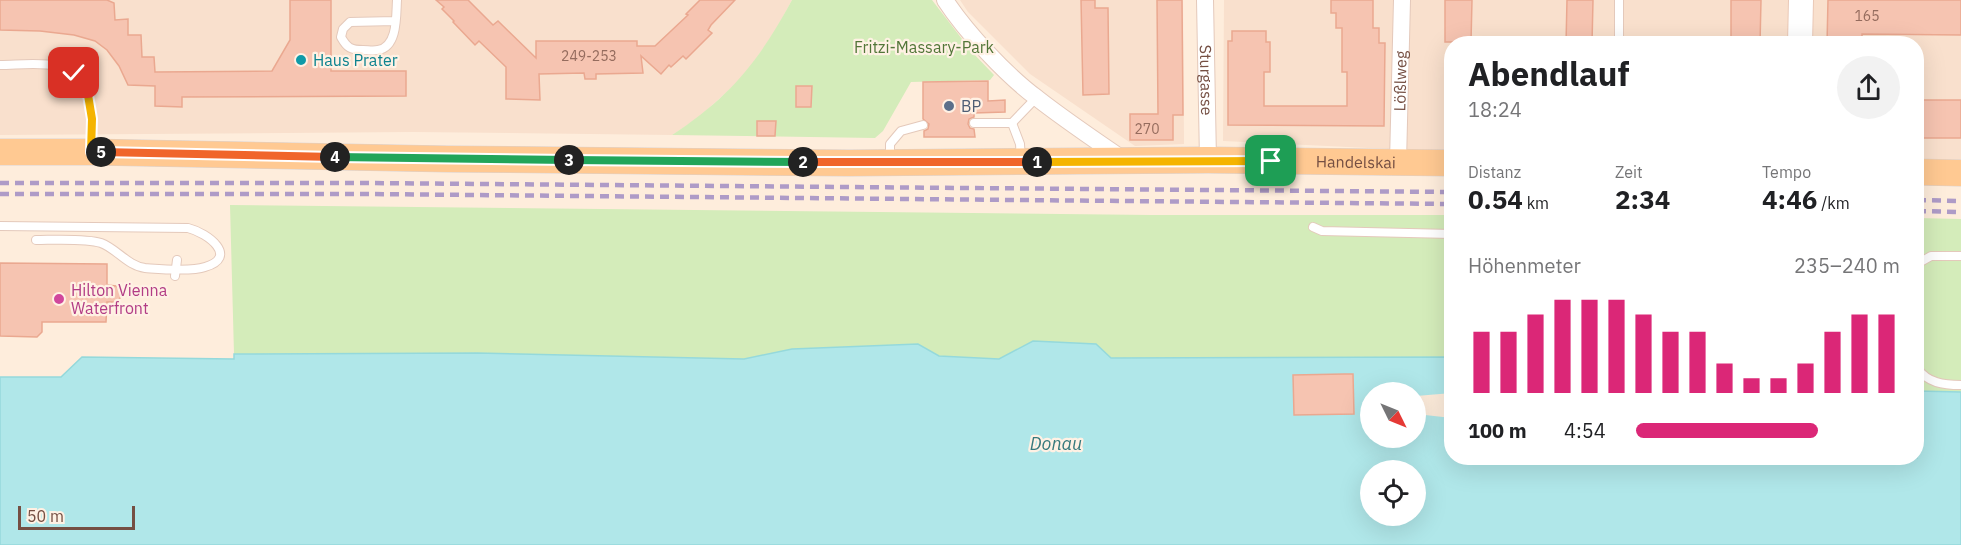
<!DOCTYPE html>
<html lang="de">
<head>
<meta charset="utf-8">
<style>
  :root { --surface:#fff; --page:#f2f2f2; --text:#202124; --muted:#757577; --accent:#db2777 }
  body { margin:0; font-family:"IBM Plex Sans",sans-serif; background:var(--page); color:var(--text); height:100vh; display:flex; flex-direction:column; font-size:22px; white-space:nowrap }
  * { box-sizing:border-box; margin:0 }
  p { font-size:20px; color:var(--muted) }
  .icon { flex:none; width:33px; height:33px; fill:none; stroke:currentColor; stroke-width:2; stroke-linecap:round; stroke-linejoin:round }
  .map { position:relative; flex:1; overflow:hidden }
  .details { position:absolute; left:1444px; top:36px; width:480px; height:429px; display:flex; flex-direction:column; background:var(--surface); border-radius:24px; box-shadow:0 6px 24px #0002 }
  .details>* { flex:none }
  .needle { width:39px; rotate:133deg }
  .tools { position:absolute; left:1360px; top:382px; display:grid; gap:12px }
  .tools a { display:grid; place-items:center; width:66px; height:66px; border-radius:50%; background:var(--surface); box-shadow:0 6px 24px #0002; font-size:30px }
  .scale { position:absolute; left:18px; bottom:15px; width:117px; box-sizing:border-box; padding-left:6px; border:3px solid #754f43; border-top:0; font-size:16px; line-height:21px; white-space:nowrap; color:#754f43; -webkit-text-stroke:4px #fff1e4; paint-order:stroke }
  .pin { position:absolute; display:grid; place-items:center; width:51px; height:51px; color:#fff; margin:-26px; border-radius:12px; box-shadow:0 3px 9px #0006 }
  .km { position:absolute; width:30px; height:30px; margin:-15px; border-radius:50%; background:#222; color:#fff; font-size:16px; line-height:30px; text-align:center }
  .round { display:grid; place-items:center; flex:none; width:63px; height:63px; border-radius:32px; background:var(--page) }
  .headline { display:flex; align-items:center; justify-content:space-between; height:102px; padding:0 24px }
  h1 { font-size:33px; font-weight:700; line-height:45px }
  .metrics { display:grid; grid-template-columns:repeat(3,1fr); gap:9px; height:102px; padding:6px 24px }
  .metrics div { display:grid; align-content:center }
  .metrics b { font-size:26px; font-weight:700 }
  .metrics small { font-size:16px; font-weight:400 }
  .metrics p { font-size:16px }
  .chart { height:168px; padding:12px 24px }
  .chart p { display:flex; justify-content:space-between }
  .chart svg { width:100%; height:108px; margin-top:6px; stroke:var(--accent); stroke-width:6 }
  ul { padding:0 24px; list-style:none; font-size:20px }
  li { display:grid; grid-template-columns:96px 72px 1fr; align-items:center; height:45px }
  li i { height:15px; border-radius:8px; background:var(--accent) }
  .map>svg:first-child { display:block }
  .residential { fill:#f9e0cd }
  .green { fill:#d4ecba }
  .water { fill:#b0e7e9; stroke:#95d9db; stroke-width:1.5; fill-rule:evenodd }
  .pier { fill:#feeddc }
  .building { fill:#f6c4b1; stroke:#eaa890; stroke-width:1.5 }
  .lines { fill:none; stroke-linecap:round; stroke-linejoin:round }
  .service-casing { stroke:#e4c9bb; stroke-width:10 }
  .minor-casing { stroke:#e4c9bb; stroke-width:18 }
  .secondary-casing { stroke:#eac9b7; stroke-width:26 }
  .primary-casing { stroke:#dbd1ce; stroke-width:27 }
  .service { stroke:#fff; stroke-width:8 }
  .minor { stroke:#fff; stroke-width:16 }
  .secondary { stroke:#fff; stroke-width:24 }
  .primary { stroke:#ffc992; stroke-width:26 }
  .rail { stroke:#ae9bc7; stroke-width:4.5; stroke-dasharray:9 6; stroke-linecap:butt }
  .split-1-casing { stroke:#fff; stroke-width:12 }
  .split-2-casing { stroke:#fff; stroke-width:12 }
  .split-3-casing { stroke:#fff; stroke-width:12 }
  .split-4-casing { stroke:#fff; stroke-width:12 }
  .split-5-casing { stroke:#fff; stroke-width:12 }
  .split-6-casing { stroke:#fff; stroke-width:12 }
  .split-1 { stroke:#f5b400; stroke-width:8 }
  .split-2 { stroke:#f0652b; stroke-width:8 }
  .split-3 { stroke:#22a559; stroke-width:8 }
  .split-4 { stroke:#22a559; stroke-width:8 }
  .split-5 { stroke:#f0652b; stroke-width:8 }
  .split-6 { stroke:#f5b400; stroke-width:8 }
  .culture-dot { fill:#0f9aa8; stroke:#fff1e4; stroke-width:2 }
  .service-dot { fill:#5c6f8a; stroke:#fff1e4; stroke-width:2 }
  .hotel-dot { fill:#d1479c; stroke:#fff1e4; stroke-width:2 }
  .labels { text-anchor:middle; stroke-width:4.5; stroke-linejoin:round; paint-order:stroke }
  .number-label { font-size:14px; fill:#956c5e }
  .park-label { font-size:16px; fill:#527638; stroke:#fff1e4 }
  .culture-label { font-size:16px; fill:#0d838f; stroke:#fff1e4; text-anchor:start }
  .street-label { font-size:16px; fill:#754f43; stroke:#fff1e4 }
  .service-label { font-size:16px; fill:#4e5e75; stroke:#fff1e4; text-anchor:start }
  .hotel-label { font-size:16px; fill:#b23c85; stroke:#fff1e4; text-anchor:start }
  .water-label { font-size:18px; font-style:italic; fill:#36797d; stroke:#fff1e4 }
</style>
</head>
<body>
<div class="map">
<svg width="1961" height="545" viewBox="0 0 1961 545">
  <rect width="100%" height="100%" fill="#feeddc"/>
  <g class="residential">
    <path d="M0 0H792L774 33 743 77 698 118 672 135 413 132 0 135Z"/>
    <path d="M960 0H1183L1184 144 1135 146 1030 74 968 12Z"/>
    <path d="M1224 0H1961V176L1917 174V44H1452V152L1223 141Z"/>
  </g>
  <g class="green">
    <path d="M792 0H932L972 52 994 75 990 80 911 82 883 131 875 138 672 135C730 97 759 61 792 0Z"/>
    <path d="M230 205 1151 215H1452V357L1111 358 1096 344 1033 341 999 359 939 356 918 344 792 349 744 359 477 353 234 354Z"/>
    <path d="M1917 218 1961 219V392L1917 391Z"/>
  </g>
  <path class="water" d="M1033 341 1096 344 1111 358 1452 357V458H1917V391L1961 392V545H0V377H61L82 357 234 359V354L477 353 744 359 792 349 918 344 939 356 999 359ZM1371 393H1416V438H1371ZM1371 471H1416V516H1371Z"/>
  <path class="pier" d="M1452 393V418L1416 414V396Z"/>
  <g class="building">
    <path d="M0 0H107L114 3 115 20 128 19V35H141L142 57H154L155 72 272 71 290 40V0H331V71H406V96L182 97V107L155 106V86L128 85 119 66 107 50 95 41 74 35 40 31 0 30Z"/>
    <path d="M436 0H468L493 25 498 21 536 58V41H637V46H655L688 15 686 14 700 0H735L711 25 708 30 712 33 686 59 683 56 671 67 669 65 661 74 641 56 643 73 596 74V79H585L584 73 539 74 540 100 506 99V67L479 41 475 45 453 22 454 21 442 9 444 7Z"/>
    <path d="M1081 0H1095V8H1108L1109 94 1083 95Z"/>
    <path d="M1157 0H1182L1183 115H1173V140H1130V114H1158Z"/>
    <path d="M1331 0H1373V28H1379V43H1385L1384 126 1228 125V41H1232V31H1266V42H1270V72H1264V106H1347V72H1342V28H1336V13H1331Z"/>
    <path d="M1445 0H1472L1471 42H1445Z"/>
    <path d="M1567 0H1593L1592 44H1566Z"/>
    <path d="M1731 0H1761L1760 44H1731Z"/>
    <path d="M1828 0H1961V35L1862 34V44H1827Z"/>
    <path d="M988 81V101L1005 100V112L974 113V117L969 119 968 124 970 128 974 129 975 137H924V131L928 129 929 124 923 119V82Z"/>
    <path d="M796 86H812L811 107H796Z"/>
    <rect x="1917" y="100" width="44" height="38"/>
    <path d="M757 121H776L775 136H757Z"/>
    <path d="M0 263 107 264V285L116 286 121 290V297L116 302H107L106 322H42V332L37 337 0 336Z"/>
    <path d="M1344 374H1353L1354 414 1294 415 1293 375Z"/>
  </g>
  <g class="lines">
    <defs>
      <g id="service">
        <path d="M395 21 350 22 343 29 341 37C347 48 351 50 363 50 368 50 373 51 378 50 398 47 396 15 397 0"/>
        <path d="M1619 44V0"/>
        <path d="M0 65C16 65 42 62 56 66 96 77 92 115 91 148"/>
        <path d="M974 123H1012L1036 98"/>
        <path d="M1012 123 1020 144 1021 160"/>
        <path d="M890 160V144L901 131 923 125"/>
        <path d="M0 226 188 228C208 233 239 257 205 267 191 272 160 269 145 268 128 266 117 249 101 243 86 238 52 240 36 240"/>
        <path d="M1313 227 1322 231 1452 234"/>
        <path d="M1917 264 1931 256H1961"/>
        <path d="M175 276 177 260"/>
        <path d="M1917 368C1928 383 1943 385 1961 385"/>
      </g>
      <g id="minor">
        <path d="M945 0C966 32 1006 75 1037 98 1065 120 1095 140 1124 160"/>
        <path id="s1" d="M1205 0 1208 160"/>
        <path id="s2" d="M1398 162 1402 0"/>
      </g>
      <path id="secondary" d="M1800 44 1801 0"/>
      <g id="primary">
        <path id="s3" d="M0 152H91L448 159 849 163 1208 160 1452 163"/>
        <path d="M1917 172 1961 173"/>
      </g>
    </defs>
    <use href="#service" class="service-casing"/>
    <use href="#minor" class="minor-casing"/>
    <use href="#secondary" class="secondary-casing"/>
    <use href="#primary" class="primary-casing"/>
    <use href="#service" class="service"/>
    <use href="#minor" class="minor"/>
    <use href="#secondary" class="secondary"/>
    <use href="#primary" class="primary"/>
    <g class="rail">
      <path d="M0 183H365L1452 192"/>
      <path d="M0 194H366L1452 204"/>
      <path d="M1917 200 1961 201"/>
      <path d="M1917 211 1961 212"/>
    </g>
  </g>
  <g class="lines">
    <defs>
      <path id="split-1" d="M1037 162 1271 161"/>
      <path id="split-2" d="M803 162H1037"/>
      <path id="split-3" d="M569 160 803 162"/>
      <path id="split-4" d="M335 157 569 160"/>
      <path id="split-5" d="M101 152 335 157"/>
      <path id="split-6" d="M74 73 87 89 92 119 91 152H101"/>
    </defs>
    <use href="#split-1" class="split-1-casing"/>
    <use href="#split-2" class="split-2-casing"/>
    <use href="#split-3" class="split-3-casing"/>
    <use href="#split-4" class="split-4-casing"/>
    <use href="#split-5" class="split-5-casing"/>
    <use href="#split-6" class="split-6-casing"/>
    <use href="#split-1" class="split-1"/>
    <use href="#split-2" class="split-2"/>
    <use href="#split-3" class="split-3"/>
    <use href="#split-4" class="split-4"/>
    <use href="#split-5" class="split-5"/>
    <use href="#split-6" class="split-6"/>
  </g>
  <circle class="culture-dot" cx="301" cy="60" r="6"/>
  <circle class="service-dot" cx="949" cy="106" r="6"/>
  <circle class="hotel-dot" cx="59" cy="299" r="6"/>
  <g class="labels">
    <g class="number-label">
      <text x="1867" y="21">165</text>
      <text x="589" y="61">249-253</text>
      <text x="1147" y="134">270</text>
    </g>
    <g class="park-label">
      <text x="924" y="53">Fritzi-Massary-Park</text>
    </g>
    <g class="culture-label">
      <text x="313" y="66">Haus Prater</text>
    </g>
    <g class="street-label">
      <text dy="6" stroke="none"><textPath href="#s1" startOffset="80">Sturgasse</textPath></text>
      <text dy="6" stroke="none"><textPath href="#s2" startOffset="81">Lößlweg</textPath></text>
      <text dy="6" stroke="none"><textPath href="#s3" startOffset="1356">Handelskai</textPath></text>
    </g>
    <g class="service-label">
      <text x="961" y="112">BP</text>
    </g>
    <g class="hotel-label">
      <text x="71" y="296">Hilton Vienna<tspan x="71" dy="18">Waterfront</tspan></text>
    </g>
    <g class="water-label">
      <text x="1056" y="450">Donau</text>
    </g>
  </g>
</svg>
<div class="tools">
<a><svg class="needle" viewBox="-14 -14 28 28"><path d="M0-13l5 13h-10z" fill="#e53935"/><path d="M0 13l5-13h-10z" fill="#757577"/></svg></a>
<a><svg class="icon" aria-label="locate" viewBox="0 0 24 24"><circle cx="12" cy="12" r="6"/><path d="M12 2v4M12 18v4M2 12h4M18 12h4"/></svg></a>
</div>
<div class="scale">50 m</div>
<div class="pin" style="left:1271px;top:161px;background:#1e9e55"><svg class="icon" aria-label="arrive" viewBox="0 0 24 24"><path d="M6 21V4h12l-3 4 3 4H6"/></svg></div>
<div class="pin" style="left:74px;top:73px;background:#d93025"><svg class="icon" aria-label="check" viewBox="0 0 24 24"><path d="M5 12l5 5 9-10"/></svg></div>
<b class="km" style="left:1037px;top:162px">1</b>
<b class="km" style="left:803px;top:162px">2</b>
<b class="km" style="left:569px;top:160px">3</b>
<b class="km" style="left:335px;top:157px">4</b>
<b class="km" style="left:101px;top:152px">5</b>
<section class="details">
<div class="headline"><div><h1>Abendlauf</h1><p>18:24</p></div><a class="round"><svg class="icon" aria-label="share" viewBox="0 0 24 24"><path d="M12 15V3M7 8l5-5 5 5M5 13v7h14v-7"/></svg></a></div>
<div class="metrics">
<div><p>Distanz</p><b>0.54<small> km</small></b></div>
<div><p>Zeit</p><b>2:34</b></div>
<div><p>Tempo</p><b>4:46<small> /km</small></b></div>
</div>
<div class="chart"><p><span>Höhenmeter</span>235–240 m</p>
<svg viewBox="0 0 160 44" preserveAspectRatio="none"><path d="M5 44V19M15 44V19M25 44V12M35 44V6M45 44V6M55 44V6M65 44V12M75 44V19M85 44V19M95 44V32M105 44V38M115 44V38M125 44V32M135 44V19M145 44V12M155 44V12"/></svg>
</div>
<ul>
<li><b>100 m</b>4:54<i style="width:69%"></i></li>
</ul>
</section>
</div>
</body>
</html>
